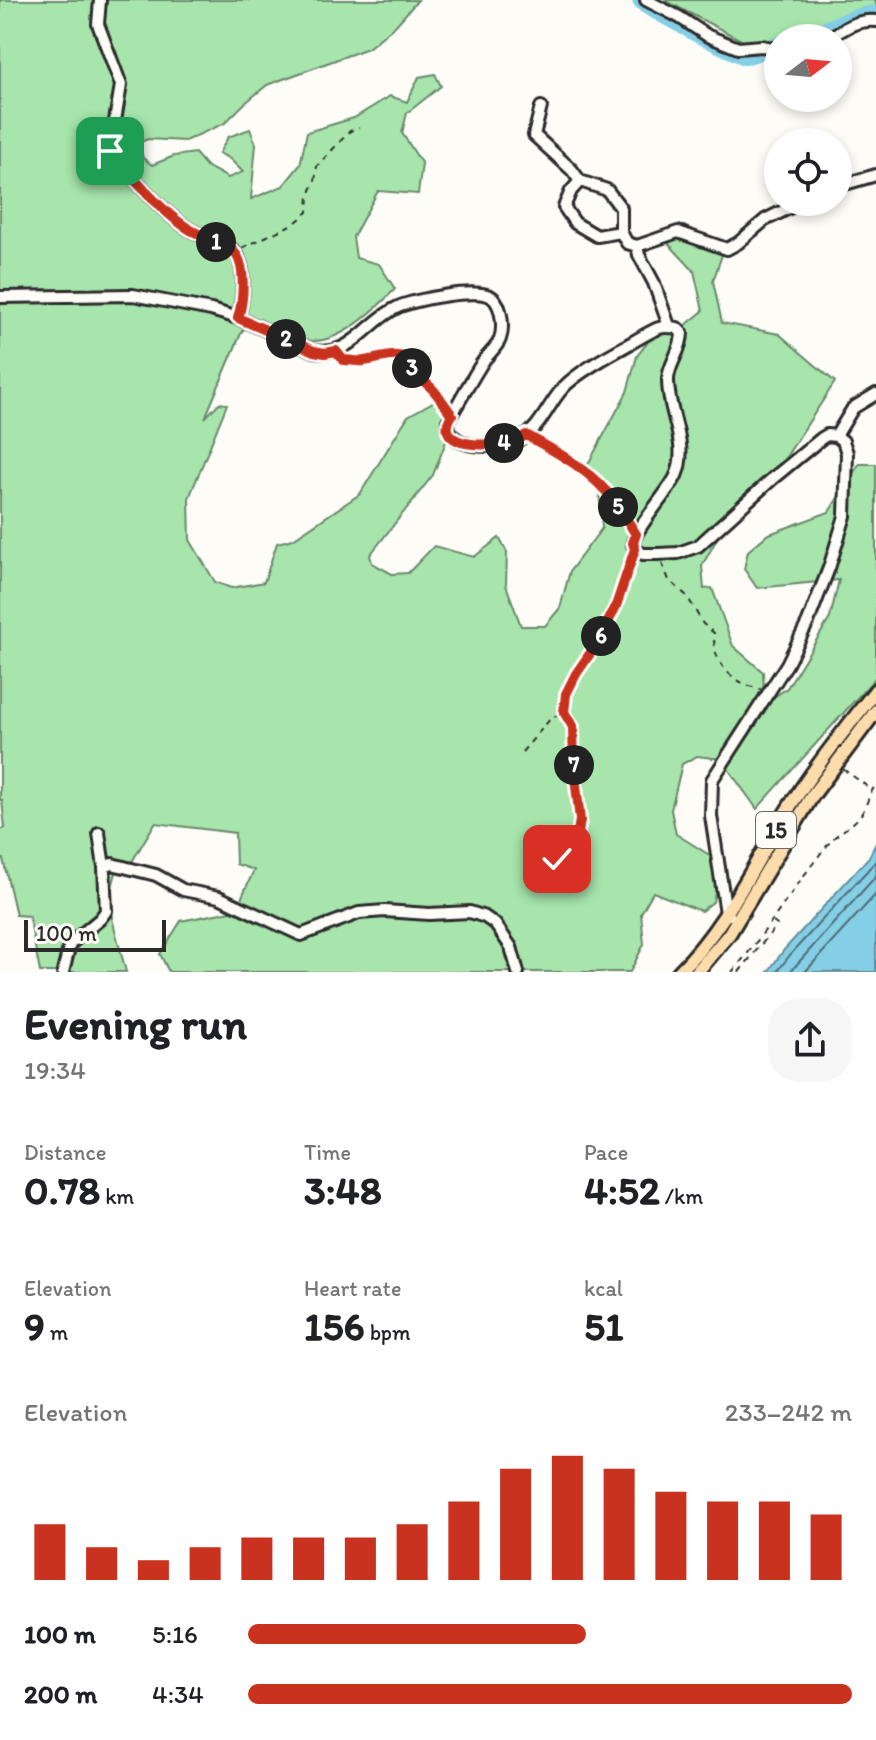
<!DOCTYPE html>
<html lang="en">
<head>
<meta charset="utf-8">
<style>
  :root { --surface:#fff; --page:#f6f6f6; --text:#202124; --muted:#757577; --accent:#c8321e }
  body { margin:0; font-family:Itim,sans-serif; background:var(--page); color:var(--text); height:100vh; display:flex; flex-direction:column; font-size:30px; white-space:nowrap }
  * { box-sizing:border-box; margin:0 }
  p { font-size:26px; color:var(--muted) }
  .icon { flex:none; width:44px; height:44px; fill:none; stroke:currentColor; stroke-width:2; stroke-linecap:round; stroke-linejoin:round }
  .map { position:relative; height:972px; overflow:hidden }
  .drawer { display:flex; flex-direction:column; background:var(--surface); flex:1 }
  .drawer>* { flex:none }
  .needle { width:52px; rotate:74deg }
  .controls { position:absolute; left:764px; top:24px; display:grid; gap:16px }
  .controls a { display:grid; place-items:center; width:88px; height:88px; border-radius:50%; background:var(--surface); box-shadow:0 4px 12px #0003; font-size:40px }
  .scale { position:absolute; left:24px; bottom:20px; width:142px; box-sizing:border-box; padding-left:8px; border:4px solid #2b2b2b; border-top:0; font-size:22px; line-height:28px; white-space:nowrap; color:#2b2b2b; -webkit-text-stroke:6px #fdfcf7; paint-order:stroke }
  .pin { position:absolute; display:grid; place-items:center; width:68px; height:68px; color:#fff; margin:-34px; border-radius:16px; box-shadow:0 4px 12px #0006 }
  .km { position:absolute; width:40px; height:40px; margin:-20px; border-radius:50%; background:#222; color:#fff; font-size:22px; line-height:40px; text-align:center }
  .round { display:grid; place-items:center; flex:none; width:84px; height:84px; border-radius:32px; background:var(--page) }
  .summary { display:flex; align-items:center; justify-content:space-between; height:136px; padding:0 24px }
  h1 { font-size:44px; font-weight:700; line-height:60px }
  .figures { display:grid; grid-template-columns:repeat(3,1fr); gap:12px; height:136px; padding:8px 24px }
  .figures div { display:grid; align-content:center }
  .figures b { font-size:40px; font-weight:700 }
  .figures small { font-size:22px; font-weight:400 }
  .figures p { font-size:22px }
  .chart { height:224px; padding:16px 24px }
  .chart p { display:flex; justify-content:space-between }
  .chart svg { width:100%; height:144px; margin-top:8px; stroke:var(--accent); stroke-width:6 }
  ul { padding:0 24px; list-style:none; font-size:26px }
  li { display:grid; grid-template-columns:128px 96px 1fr; align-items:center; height:60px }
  li i { height:20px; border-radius:10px; background:var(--accent) }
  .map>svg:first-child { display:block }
  .green { fill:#a7e5ac; stroke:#69886c; stroke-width:2 }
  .water { fill:#85cfe6; stroke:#618d9b; stroke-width:2 }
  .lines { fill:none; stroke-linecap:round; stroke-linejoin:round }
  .shore { stroke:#4f6d76; stroke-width:2 }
  .river { stroke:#85cfe6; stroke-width:18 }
  .minor-casing { stroke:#2b2b2b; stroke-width:16 }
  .major-casing { stroke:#2b2b2b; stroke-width:18 }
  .path { stroke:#2b2b2b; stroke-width:2; stroke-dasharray:6 6; stroke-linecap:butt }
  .minor { stroke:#fdfcf7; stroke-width:10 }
  .major { stroke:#fddcac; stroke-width:12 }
  .route-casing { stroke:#fff; stroke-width:16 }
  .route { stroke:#c8321e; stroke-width:10 }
  .labels { text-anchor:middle; stroke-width:6; stroke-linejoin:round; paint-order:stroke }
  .shield { fill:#fdfcf7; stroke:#6a6a68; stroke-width:2 }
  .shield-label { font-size:22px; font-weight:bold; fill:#2b2b2b }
</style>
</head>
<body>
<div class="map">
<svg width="876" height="972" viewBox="0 0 876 972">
  <rect width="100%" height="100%" fill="#fdfcf7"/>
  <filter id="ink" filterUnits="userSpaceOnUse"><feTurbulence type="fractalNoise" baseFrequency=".0125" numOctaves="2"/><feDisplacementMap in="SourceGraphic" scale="16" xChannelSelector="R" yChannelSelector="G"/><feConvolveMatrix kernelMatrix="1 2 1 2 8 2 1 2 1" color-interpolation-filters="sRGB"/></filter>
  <g filter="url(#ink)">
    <g class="green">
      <path d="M0 0H418L396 25 368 48 267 85 244 104 225 123 185 141 148 139 138 143 143 158 152 165 174 156 195 153 206 166 228 178 243 172 230 159 219 153 228 137 250 129 256 144 251 199 283 186 300 165 307 132 354 118 390 96 407 102 419 77 435 74 441 86 407 113 402 133 422 164 418 194 378 191 353 237 356 258 379 264 395 289C374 311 337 347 305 340 289 337 273 326 259 319L242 331 205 418 219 403 227 404 189 498 190 540 215 582 231 588 264 582 277 543 293 539 360 494 408 416 442 397 453 406 451 429 433 475 370 555 372 563 392 574 408 573 434 546 474 557 499 538 507 552 506 585 521 626H545L560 608 570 571 602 528 598 477 587 466 627 392 637 356 657 330 681 329 703 311 694 271 666 241 684 226 724 249 713 281 722 323 779 334 835 382 780 466 732 511 702 566 704 589 712 588 733 646 763 672 764 696 771 699 787 688 830 618 839 580 757 588 744 569 748 551 767 535 829 512 859 464H876V677L757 809 721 759 697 756 682 764 671 810 676 834 722 863 713 902 701 911 653 892 641 913 644 944 630 972H169L160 954 181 921 236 910 254 870 236 864 235 833 155 823 130 865H118L108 903 126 972H40L29 916 16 915 3 859 0 858V830L5 828 2 800H0Z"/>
      <path d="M664 0H876V21L829 38H778V45L743 41Z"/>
    </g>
    <path class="water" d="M876 843V972H768L784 950 869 857Z"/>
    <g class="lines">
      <g class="shore">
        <path d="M777 972 790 955 876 861"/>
        <path d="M790 972 876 876"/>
        <path d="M805 972 876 894"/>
      </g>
      <g class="river">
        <path d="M641 0 646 5 698 34 745 56 778 45"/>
        <path d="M801 38C825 32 854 15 876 14"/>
      </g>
      <defs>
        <g id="minor">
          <path d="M100 0 98 24 121 85 110 151C116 163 125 170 134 179 151 197 168 216 189 229 203 238 223 240 234 251 247 265 243 302 238 318"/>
          <path d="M646 0 679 17 708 36 738 48 762 46 778 49"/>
          <path d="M829 38C844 29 857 19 876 21"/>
          <path d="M541 107 534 135 572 170 580 181 607 190 621 208V232L627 243 637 246"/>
          <path d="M580 181 571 191 564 207 575 223 597 236 621 232"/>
          <path d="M838 186 876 175"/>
          <path d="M0 297 133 295 211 310 238 318 314 351C353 357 367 321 398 307 413 300 480 286 493 298 502 306 504 328 500 339 497 348 487 355 482 363 470 382 459 402 448 421 446 452 500 449 520 439 543 428 549 399 568 383 586 367 610 355 631 343 640 338 649 332 659 328 665 326 671 327 677 328L682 333C682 350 669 363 668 379 667 413 690 443 676 476 668 493 633 531 633 544 633 546 634 547 635 549L643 554H658L678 553 698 546 772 479 822 438 827 435 836 436 843 441 847 453 845 516 829 568 808 622 787 664 712 780 711 816 726 913 729 915"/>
          <path d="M669 326 654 283 639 255 637 246 678 232 727 249 738 243 765 220 801 202"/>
          <path d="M836 436 853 408 876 394"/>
          <path d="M99 833 104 867"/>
          <path d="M63 972 70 944 100 919 106 911 104 867 112 864 156 875 183 890 219 897 301 935 359 913 385 911 429 914 470 912 485 917 495 924 511 947 518 972"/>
        </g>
        <g id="major">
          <path d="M679 972C725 927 752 868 785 814 812 770 845 730 876 690"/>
          <path d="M697 972 729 934 812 796 876 711"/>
        </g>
      </defs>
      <use href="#minor" class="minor-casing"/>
      <use href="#major" class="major-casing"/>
      <g class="path">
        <path d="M242 248 295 223 308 212 309 195 315 181 317 166 350 131 359 128"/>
        <path d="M342 358 343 360C350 360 358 361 364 361 381 359 397 350 412 361 413 378 425 380 435 391 439 396 443 402 447 407"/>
        <path d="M537 441C579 464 603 483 629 524"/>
        <path d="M662 563 669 580 687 596 703 624 714 633C714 639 714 648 716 653 722 673 742 686 761 689"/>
        <path d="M522 752 551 718 563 713"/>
        <path d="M843 769 871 789"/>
        <path d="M544 851 557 859 575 852 580 820 574 768 573 727 564 712 566 694 576 674 598 642 616 606 632 558"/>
        <path d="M732 972C768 931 795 884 830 842 838 832 851 827 859 817 867 808 868 794 876 785"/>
        <path d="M739 972 777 925 773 922"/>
      </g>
      <use href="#minor" class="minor"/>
      <use href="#major" class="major"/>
    </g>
  </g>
  <g class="lines" filter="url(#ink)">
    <defs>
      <path id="route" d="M110 151C115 163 125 170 134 179 151 197 168 216 189 229 203 238 223 240 234 252 247 265 243 302 238 318L314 351 325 353 336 351 343 360C350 360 358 362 364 361 381 359 397 350 412 361 413 378 426 380 435 392 441 399 446 407 452 415 428 453 508 448 526 435 559 453 592 471 615 502 623 512 629 524 636 534L633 543 635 549 616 606 598 642 576 674 566 694 564 712 573 727 574 768 580 820 575 852 557 859"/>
    </defs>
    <use href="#route" class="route-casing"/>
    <use href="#route" class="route"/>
  </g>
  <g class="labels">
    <rect class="shield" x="756" y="812" width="40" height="36" rx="6"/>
    <g class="shield-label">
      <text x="776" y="838">15</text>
    </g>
  </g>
</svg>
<div class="controls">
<a><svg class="needle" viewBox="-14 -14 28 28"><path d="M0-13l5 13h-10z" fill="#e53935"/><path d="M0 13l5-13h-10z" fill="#757577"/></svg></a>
<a><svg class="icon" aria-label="locate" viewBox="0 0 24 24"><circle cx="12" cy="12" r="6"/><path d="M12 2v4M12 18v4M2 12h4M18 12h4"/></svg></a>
</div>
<div class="scale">100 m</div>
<div class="pin" style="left:110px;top:151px;background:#1e9e55"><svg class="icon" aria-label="arrive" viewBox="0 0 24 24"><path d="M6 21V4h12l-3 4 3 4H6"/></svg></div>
<div class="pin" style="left:557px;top:859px;background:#d93025"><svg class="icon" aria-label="check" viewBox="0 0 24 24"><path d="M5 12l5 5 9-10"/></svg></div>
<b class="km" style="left:216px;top:242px">1</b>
<b class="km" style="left:286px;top:339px">2</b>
<b class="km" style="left:412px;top:368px">3</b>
<b class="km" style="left:504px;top:443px">4</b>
<b class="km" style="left:618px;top:507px">5</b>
<b class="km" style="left:601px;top:636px">6</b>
<b class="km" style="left:574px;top:765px">7</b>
</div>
<section class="drawer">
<div class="summary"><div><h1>Evening run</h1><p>19:34</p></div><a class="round"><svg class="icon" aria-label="share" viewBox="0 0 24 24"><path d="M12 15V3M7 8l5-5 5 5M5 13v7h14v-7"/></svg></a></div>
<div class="figures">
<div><p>Distance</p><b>0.78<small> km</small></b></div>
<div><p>Time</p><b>3:48</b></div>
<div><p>Pace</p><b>4:52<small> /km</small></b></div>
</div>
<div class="figures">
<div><p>Elevation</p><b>9<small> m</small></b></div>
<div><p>Heart rate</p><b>156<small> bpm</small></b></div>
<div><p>kcal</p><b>51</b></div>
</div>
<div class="chart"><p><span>Elevation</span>233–242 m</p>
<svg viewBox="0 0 160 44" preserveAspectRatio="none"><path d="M5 44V27M15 44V34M25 44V38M35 44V34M45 44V31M55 44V31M65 44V31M75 44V27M85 44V20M95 44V10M105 44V6M115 44V10M125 44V17M135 44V20M145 44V20M155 44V24"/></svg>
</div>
<ul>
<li><b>100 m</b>5:16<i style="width:56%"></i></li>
<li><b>200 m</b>4:34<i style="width:100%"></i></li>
</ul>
</section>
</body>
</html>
